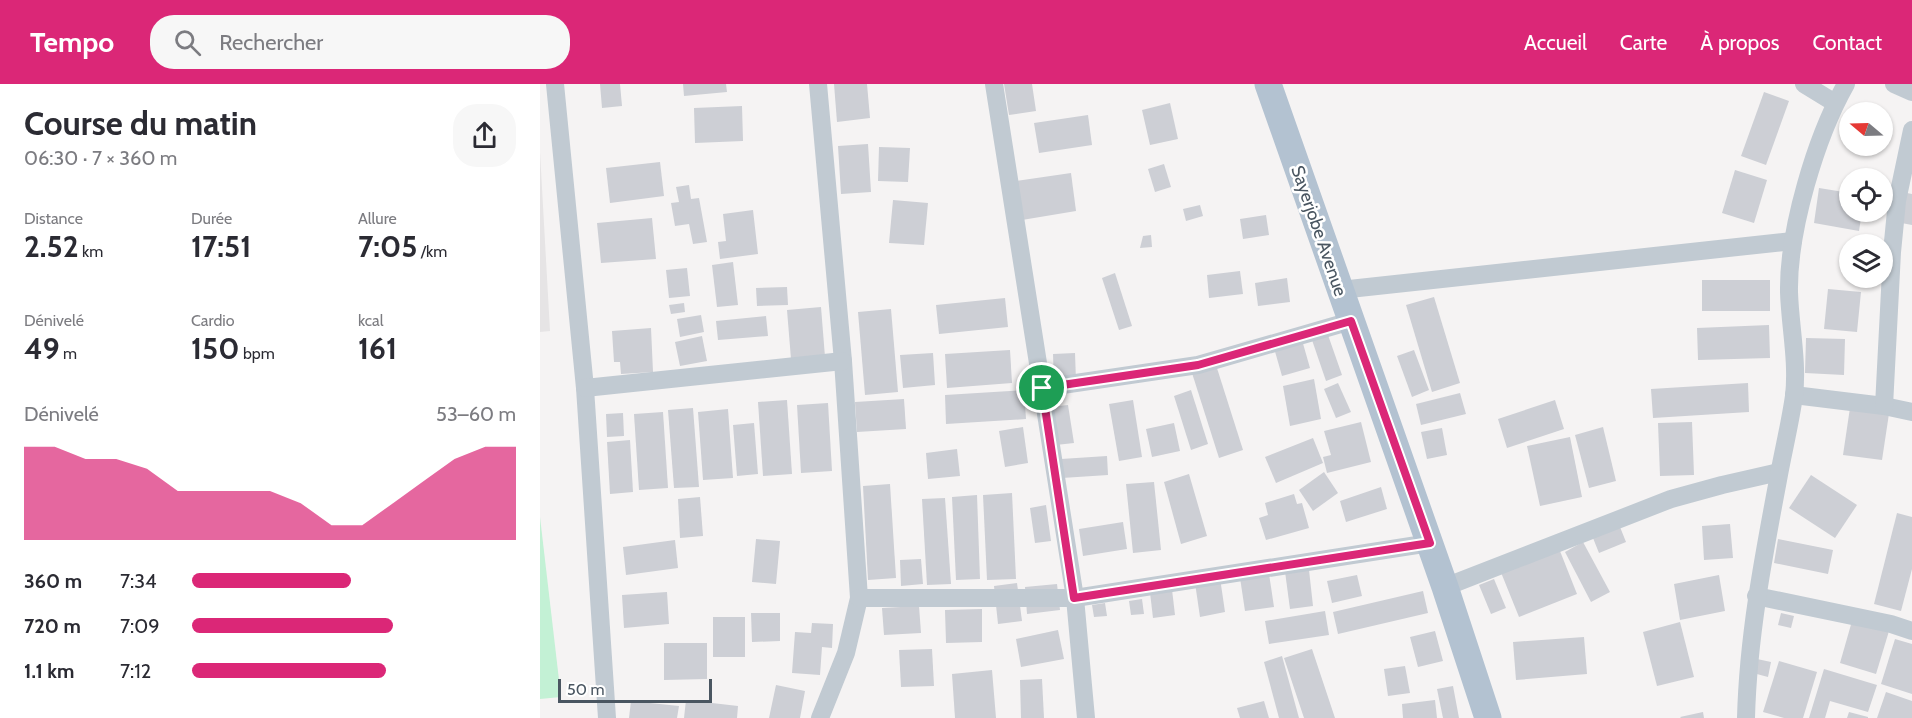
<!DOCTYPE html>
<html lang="fr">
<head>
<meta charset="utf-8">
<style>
  :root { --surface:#fff; --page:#f7f7f7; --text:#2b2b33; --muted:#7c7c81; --accent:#db2777 }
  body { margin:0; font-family:Cabin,sans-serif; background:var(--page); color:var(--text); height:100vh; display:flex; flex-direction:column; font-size:22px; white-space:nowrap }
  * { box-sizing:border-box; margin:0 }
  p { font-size:20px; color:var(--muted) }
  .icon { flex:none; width:33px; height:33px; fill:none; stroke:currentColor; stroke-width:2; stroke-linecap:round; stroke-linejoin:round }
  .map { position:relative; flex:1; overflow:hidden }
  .sheet { display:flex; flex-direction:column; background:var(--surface); width:540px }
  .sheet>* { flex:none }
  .needle { width:39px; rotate:289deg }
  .buttons { position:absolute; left:1299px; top:18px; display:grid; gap:12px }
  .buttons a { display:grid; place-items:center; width:54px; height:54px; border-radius:50%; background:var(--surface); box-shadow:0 2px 4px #0004; font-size:30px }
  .scale { position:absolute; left:18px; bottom:15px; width:154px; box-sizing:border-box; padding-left:6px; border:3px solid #4a5661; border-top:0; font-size:16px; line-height:21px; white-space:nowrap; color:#4a5661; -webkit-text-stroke:4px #fff; paint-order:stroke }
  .pin { position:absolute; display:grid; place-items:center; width:51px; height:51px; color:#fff; margin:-26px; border:3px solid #fff; border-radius:50%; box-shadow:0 2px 6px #0007 }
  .round { display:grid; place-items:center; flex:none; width:63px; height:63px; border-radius:24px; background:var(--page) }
  .summary { display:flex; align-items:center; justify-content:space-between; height:102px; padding:0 24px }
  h1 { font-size:33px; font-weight:700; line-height:45px }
  .figures { display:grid; grid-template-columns:repeat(3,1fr); gap:9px; height:102px; padding:6px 24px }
  .figures div { display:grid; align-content:center }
  .figures b { font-size:30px; font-weight:700 }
  .figures small { font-size:16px; font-weight:400 }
  .figures p { font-size:16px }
  .chart { height:168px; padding:12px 24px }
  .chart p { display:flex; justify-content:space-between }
  .chart svg { width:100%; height:108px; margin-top:6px; fill:var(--accent); opacity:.7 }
  ul { padding:0 24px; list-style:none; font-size:20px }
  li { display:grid; grid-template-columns:96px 72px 1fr; align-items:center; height:45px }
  li i { height:15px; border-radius:8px; background:var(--accent) }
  header { display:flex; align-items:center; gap:36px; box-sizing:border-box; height:84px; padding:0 30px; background:var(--accent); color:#fff }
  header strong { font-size:28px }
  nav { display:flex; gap:33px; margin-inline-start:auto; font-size:21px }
  .search { width:420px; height:54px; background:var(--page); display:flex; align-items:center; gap:15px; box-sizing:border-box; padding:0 21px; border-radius:24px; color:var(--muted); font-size:22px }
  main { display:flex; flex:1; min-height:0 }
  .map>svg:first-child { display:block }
  .education { fill:#e6e4e5 }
  .green { fill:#c3f1d5 }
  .building { fill:#cdcfd5 }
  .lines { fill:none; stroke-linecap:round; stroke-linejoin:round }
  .minor { stroke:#c1cad2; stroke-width:18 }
  .primary { stroke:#b3c2d1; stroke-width:27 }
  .route-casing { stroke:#fff; stroke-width:12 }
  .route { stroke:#db2777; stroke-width:8 }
  .labels { text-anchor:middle; stroke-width:5; stroke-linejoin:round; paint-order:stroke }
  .street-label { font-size:18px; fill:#4a5661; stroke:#fff }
</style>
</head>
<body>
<header>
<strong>Tempo</strong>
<div class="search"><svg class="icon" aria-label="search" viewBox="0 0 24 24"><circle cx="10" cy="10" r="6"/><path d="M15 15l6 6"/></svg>Rechercher</div>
<nav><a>Accueil</a><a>Carte</a><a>À propos</a><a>Contact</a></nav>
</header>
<main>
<section class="sheet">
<div class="summary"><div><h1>Course du matin</h1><p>06:30 · 7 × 360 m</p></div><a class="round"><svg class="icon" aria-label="share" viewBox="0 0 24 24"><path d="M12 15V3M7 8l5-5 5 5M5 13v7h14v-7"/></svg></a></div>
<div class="figures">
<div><p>Distance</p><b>2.52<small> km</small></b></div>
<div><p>Durée</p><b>17:51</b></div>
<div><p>Allure</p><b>7:05<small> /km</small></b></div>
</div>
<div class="figures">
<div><p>Dénivelé</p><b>49<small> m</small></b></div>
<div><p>Cardio</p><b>150<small> bpm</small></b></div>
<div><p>kcal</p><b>161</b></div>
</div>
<div class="chart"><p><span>Dénivelé</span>53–60 m</p>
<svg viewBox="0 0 160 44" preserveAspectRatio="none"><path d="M0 44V6L10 6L20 11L30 11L40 15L50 24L60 24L70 24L80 24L90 29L100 38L110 38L120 29L130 20L140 11L150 6L160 6V44z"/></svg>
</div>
<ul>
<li><b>360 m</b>7:34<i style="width:49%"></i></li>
<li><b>720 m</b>7:09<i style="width:62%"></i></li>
<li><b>1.1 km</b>7:12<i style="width:60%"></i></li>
</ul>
</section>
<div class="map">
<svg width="1372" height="634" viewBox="0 0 1372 634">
  <rect width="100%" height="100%" fill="#f5f3f3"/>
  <path class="education" d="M0 68 10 247 0 248Z"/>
  <path class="green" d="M0 433 21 613 0 615Z"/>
  <g class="building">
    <path d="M60 0H80L82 22 62 24Z"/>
    <path d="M143 0H186L187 8 144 12Z"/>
    <path d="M294 0H327L330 34 297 38Z"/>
    <path d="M464 0H492L496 27 469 31Z"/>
    <path d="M1224 8 1249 17 1226 81 1201 72Z"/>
    <path d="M630 19 638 55 610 61 602 26Z"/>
    <path d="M202 22 203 57 155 59 154 24Z"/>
    <path d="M548 31 552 61 499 69 494 39Z"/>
    <path d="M328 60 331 108 301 110 298 62Z"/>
    <path d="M339 63 370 64 368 98 338 97Z"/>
    <path d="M120 78 124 112 70 119 66 84Z"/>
    <path d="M624 80 631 103 615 108 608 85Z"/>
    <path d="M1195 86 1227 96 1214 139 1182 129Z"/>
    <path d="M531 89 536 127 482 136 476 97Z"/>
    <path d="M149 101 151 115 159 114 167 158 153 160 149 140 135 142 131 119 139 118 136 103Z"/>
    <path d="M1279 104 1310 109V128H1322L1319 147 1274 139Z"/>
    <path d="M1357 107 1372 110V141L1351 137Z"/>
    <path d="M353 116 388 119 384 161 349 159Z"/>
    <path d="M660 121 663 132 646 137 643 125Z"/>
    <path d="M213 126 218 170 180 175 178 158 186 157 183 130Z"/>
    <path d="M726 131 729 151 703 155 700 135Z"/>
    <path d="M112 134 116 175 61 179 57 139Z"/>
    <path d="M611 151 612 163 600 164 603 152Z"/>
    <path d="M193 178 198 221 177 223 172 181Z"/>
    <path d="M147 184 150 212 129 214 126 186Z"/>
    <path d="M700 187 703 210 669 214 667 191Z"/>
    <path d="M575 189 592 242 579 246 562 194Z"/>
    <path d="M747 194 750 218 718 222 715 199Z"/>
    <rect x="1162" y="196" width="68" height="31"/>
    <path d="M247 203 248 221 217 222 216 204Z"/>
    <path d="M1288 205 1321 208 1317 248 1284 245Z"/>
    <path d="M894 213 920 299 892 308 866 221Z"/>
    <path d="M465 214 468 243 399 250 396 221Z"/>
    <path d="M144 219 145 228 131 230 129 221Z"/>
    <path d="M281 223 285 273 251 275 247 226Z"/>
    <path d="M351 225 358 308 325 311 318 228Z"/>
    <path d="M161 231 164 248 140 253 137 235Z"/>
    <path d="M226 232 228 252 178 256 176 237Z"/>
    <path d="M1229 241 1230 274 1158 276 1157 244Z"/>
    <path d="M111 244 113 288 81 290 80 278H74L72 247Z"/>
    <path d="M788 251 802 291 786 297 772 256Z"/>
    <path d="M162 252 167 277 140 282 135 258Z"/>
    <path d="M1266 254 1305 255 1304 291 1265 289Z"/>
    <path d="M762 256 770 284 742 292 734 264Z"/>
    <path d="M470 266 472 299 407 304 405 270Z"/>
    <path d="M874 266 889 306 872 313 857 272Z"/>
    <path d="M393 269 395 301 363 304 360 271Z"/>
    <path d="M535 269 536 297 514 298 513 270Z"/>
    <path d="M676 281 703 366 679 374 652 289Z"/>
    <path d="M774 295 781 335 750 342 743 302Z"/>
    <path d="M798 299 811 328 796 334 784 305Z"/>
    <path d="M1208 299 1209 328 1113 334 1111 305Z"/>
    <path d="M484 306 486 335 406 340 405 311Z"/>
    <path d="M651 306 668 360 651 366 634 312Z"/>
    <path d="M920 309 926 330 881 341 876 320Z"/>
    <path d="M364 315 366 345 317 348 315 318Z"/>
    <path d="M247 316 252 390 223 392 218 318Z"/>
    <path d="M593 316 602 373 579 377 569 320Z"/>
    <path d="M1015 316 1024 345 967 364 958 335Z"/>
    <path d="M1311 317 1350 323 1342 376 1303 371Z"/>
    <path d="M288 319 292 387 261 389 257 321Z"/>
    <path d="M528 321 534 359 516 361 510 323Z"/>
    <path d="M153 324 159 403 134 404 128 326Z"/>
    <path d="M188 325 193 394 163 396 158 328Z"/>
    <path d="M123 328 128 404 99 406 94 330Z"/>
    <path d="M83 329 84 352 67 353 66 330Z"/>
    <path d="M821 338 831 378 787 389 783 373 791 371 784 347Z"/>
    <path d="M1152 338 1154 391 1120 392 1118 339Z"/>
    <path d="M214 339 218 390 197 392 193 341Z"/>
    <path d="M634 339 640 367 612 373 606 345Z"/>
    <path d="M483 343 488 379 465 383 459 347Z"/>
    <path d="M1063 343 1076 397 1049 404 1035 351Z"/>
    <path d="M902 344 907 371 887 375 881 348Z"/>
    <path d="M1030 353 1042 413 1000 422 987 362Z"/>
    <path d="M773 354 783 379 736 399 725 373Z"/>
    <path d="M90 356 93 408 70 410 67 358Z"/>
    <path d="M417 365 420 392 388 395 386 369Z"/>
    <path d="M567 372 568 391 522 394 521 375Z"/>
    <path d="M784 388 798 409 773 427 759 406Z"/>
    <path d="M649 390 667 452 641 460 624 398Z"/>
    <path d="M1271 391 1317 421 1295 454 1249 424Z"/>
    <path d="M614 398 621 466 593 469 586 400Z"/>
    <path d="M350 400 356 494 328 496 323 402Z"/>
    <path d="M841 403 847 425 806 438 800 417Z"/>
    <path d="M472 409 476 495 447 496 443 411Z"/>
    <path d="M754 410 757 420 762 419 769 444 726 456 719 434 728 431 725 419Z"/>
    <path d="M437 411 440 495 416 496 412 413Z"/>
    <path d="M160 413 163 452 140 454 138 415Z"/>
    <path d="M405 414 411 500 387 501 382 415Z"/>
    <path d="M506 421 511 457 495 459 490 424Z"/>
    <path d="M1357 429 1372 433V485L1361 527 1334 520Z"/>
    <path d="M583 438 587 465 543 472 539 445Z"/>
    <path d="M1190 440 1193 474 1164 476 1162 442Z"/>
    <path d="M1080 443 1086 458 1059 469 1053 454Z"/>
    <path d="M216 455 240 457 236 500 212 498Z"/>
    <path d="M1238 455 1293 466 1288 490 1234 479Z"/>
    <path d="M135 456 138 484 86 491 83 463Z"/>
    <path d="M1043 458 1070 508 1051 518 1025 468Z"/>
    <path d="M1018 462 1037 510 979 533 960 486Z"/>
    <path d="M381 475 383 500 361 502 360 476Z"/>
    <path d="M768 477 773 522 750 525 744 480Z"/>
    <path d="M728 483 734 523 705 527 699 487Z"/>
    <path d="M679 487 685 528 660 533 654 492Z"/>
    <path d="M817 491 822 512 792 519 787 497Z"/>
    <path d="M1179 491 1185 527 1140 536 1134 500Z"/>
    <path d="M954 495 966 524 951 530 939 501Z"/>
    <path d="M631 497 635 531 613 534 609 500Z"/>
    <path d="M477 499 482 537 458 540 454 502Z"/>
    <path d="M517 500 520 526 487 530 485 503Z"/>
    <path d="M883 507 888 529 798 550 793 528Z"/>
    <path d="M127 508 129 540 84 544 82 511Z"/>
    <path d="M602 515 604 530 591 531 589 517Z"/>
    <path d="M565 519 567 532 554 533 552 521Z"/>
    <path d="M379 522 381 549 344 551 342 524Z"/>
    <path d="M442 525V558L406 559 405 526Z"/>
    <path d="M785 527 789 551 729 560 725 537Z"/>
    <path d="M211 529H240V557L212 558Z"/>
    <path d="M1241 529 1254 532 1251 544 1238 541Z"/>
    <rect x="173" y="533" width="32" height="40"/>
    <path d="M1312 537 1349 547 1336 590 1300 579Z"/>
    <path d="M1140 538 1154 593 1117 602 1103 548Z"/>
    <path d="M272 539 293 540 292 564 282 563 280 591 252 589 255 548 271 549Z"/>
    <path d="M518 546 524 575 481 583 476 555Z"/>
    <path d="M895 547 903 577 878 583 870 553Z"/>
    <path d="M1044 553 1047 590 976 596 973 558Z"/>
    <path d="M1355 555 1372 560V610L1341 600Z"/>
    <path d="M124 559H167V595L124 596Z"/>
    <path d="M392 565 394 602 361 603 359 566Z"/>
    <path d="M772 565 795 634H764L744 574Z"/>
    <path d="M742 572 759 634H739L724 578Z"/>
    <path d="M1217 575 1231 578 1228 593 1213 589Z"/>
    <path d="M1239 577 1277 588 1263 634H1244L1223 628Z"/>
    <path d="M865 582 870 609 848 612 844 585Z"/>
    <path d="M1284 585 1337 601 1328 628 1290 617 1285 634H1269Z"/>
    <path d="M452 586 456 634H415L412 590Z"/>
    <path d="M502 595 504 634H481L480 596Z"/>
    <path d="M236 601 265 607 260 634H229Z"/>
    <path d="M913 602 919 634H903L897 605Z"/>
    <path d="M1346 608 1372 617V634H1337Z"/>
    <path d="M146 616 198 622 197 634H144Z"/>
    <path d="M895 616 897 634H863L862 620Z"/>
    <path d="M91 617 139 622 137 634H89Z"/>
    <path d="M724 617 729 634H700L697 624Z"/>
    <path d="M1163 628 1164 634H1141L1140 633Z"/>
    <path d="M1309 628 1328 633V634H1307Z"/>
  </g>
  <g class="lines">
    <g class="minor">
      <path d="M15 0 45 304 67 634"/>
      <path d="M278 0 303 277 319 514 306 569 280 634"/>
      <path d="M454 0 535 514 546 634"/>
      <path d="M1264 0 1295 19"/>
      <path d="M1354 0 1372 8"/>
      <path d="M800 206 1253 157"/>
      <path d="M45 304 303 277"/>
      <path d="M502 304 658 281 811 237"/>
      <path d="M1254 311 1344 322 1372 328"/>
      <path d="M1344 322 1352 168 1357 117 1372 46"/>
      <path d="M905 503 1131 415 1182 401 1239 388"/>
      <path d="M1216 512 1351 540 1372 547"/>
      <path d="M319 514H535L890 459"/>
      <path d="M1206 634C1208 554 1223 475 1238 396 1243 368 1250 340 1254 312 1258 277 1250 242 1249 208 1248 146 1276 53 1306 0"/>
    </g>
    <path class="primary" d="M728 0 905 503 948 634"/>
  </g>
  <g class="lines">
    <defs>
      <path id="route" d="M811 237 890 459 534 514 502 304 658 281Z"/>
    </defs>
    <use href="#route" class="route-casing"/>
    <use href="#route" class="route"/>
  </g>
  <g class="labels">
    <g class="street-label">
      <text transform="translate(779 147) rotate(71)" y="6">Sayerjobe Avenue</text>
    </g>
  </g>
</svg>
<div class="buttons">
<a><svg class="needle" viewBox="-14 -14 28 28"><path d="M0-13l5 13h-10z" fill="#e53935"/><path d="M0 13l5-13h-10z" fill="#7c7c81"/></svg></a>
<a><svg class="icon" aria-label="locate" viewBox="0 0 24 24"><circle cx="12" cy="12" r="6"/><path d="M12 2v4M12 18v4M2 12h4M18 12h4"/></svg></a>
<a><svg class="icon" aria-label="layers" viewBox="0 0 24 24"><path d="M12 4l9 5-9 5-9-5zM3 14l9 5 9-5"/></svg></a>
</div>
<div class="scale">50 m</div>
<div class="pin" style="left:502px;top:304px;background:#1e9e55"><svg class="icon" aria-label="arrive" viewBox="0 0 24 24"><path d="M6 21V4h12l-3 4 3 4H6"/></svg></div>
</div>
</main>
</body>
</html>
